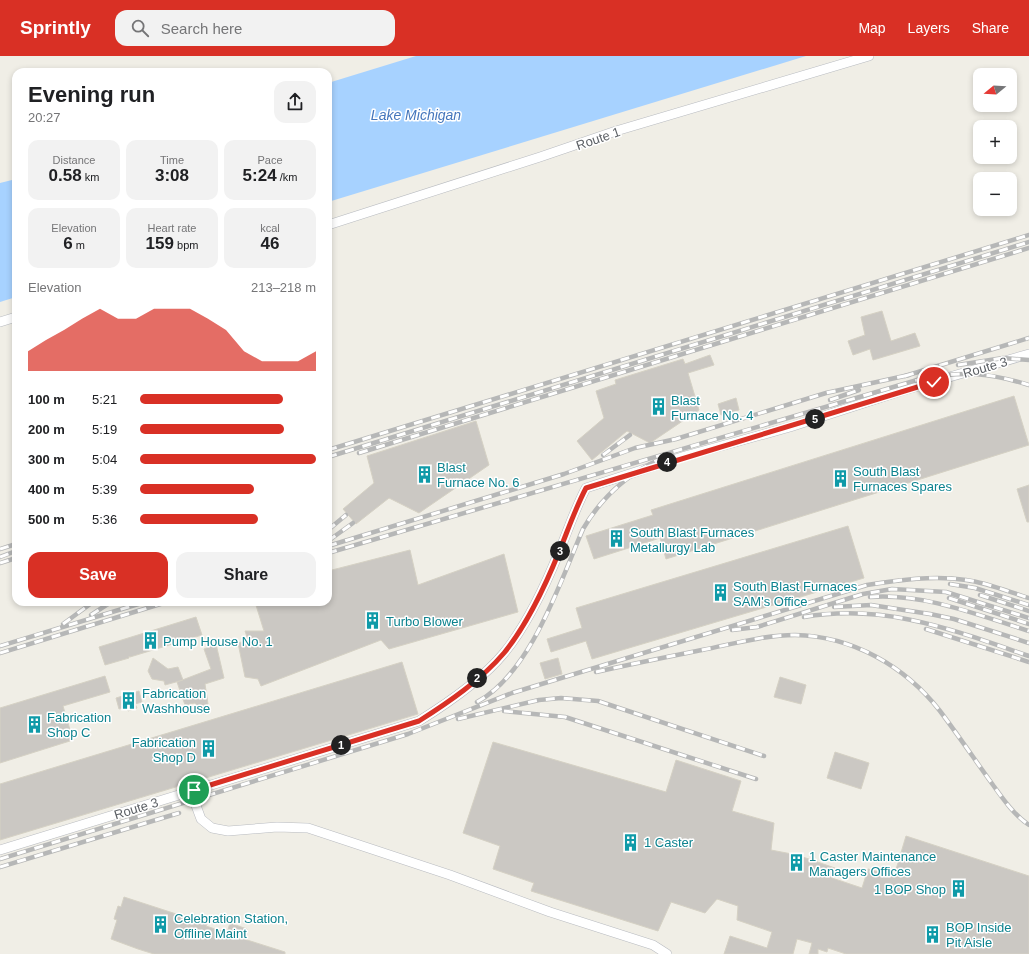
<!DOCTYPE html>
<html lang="en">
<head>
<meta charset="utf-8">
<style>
  :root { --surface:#fff; --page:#f2f2f2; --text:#202124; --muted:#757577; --accent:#d93025 }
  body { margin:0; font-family:Helvetica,sans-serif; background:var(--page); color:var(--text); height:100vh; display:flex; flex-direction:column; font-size:15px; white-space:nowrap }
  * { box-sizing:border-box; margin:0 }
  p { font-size:13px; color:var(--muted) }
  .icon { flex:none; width:22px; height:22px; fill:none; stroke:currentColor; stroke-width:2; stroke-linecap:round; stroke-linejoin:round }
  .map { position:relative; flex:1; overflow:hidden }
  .panel { position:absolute; left:12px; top:12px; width:320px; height:538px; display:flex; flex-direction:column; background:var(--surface); border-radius:12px; box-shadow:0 2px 6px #0003 }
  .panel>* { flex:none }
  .needle { width:26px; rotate:252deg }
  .buttons { position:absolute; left:973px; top:12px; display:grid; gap:8px }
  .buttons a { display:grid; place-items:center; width:44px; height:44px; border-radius:8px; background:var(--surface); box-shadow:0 2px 6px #0003; font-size:20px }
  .pin { position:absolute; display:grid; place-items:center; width:34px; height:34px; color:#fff; margin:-17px; border:2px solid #fff; border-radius:50%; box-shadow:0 1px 4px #0007 }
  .km { position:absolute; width:20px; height:20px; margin:-10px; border-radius:50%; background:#222; color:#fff; font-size:11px; line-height:20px; text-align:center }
  .round { display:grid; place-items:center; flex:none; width:42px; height:42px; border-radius:12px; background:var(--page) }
  .headline { display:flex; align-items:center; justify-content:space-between; height:68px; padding:0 16px }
  h1 { font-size:22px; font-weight:700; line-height:30px }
  .metrics { display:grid; grid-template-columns:repeat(3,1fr); gap:6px; height:68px; padding:4px 16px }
  .metrics div { display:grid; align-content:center; border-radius:10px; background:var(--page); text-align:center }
  .metrics b { font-size:17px; font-weight:700 }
  .metrics small { font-size:11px; font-weight:400 }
  .metrics p { font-size:11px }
  .chart { height:112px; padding:8px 16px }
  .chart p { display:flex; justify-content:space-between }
  .chart svg { width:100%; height:72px; margin-top:4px; fill:var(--accent); opacity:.7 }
  .button { display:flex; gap:8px; margin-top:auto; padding:8px 16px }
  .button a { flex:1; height:46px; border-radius:12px; background:var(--accent); color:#fff; font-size:16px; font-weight:700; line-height:46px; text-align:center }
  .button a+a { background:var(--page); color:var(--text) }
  ul { padding:0 16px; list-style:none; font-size:13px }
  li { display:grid; grid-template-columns:64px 48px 1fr; align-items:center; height:30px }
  li i { height:10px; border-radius:5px; background:var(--accent) }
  header { display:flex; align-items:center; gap:24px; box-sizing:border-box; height:56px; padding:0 20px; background:var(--accent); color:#fff }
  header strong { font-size:19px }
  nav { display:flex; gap:22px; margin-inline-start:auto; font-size:14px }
  .search { width:280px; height:36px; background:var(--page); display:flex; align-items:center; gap:10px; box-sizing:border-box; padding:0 14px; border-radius:12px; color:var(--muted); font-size:15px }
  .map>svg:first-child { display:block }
  .water { fill:#a7d2ff }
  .building { fill:#cbc8c3; stroke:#d5d1c4 }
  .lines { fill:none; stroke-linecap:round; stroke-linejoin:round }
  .minor-casing { stroke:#b8bbc0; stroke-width:10 }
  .minor { stroke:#fff; stroke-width:9 }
  .rail-casing { stroke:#b6b7b7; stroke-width:4.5 }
  .rail { stroke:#fff; stroke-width:3; stroke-dasharray:9; stroke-linecap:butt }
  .route-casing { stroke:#fff; stroke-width:8 }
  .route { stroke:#d93025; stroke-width:5 }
  .labels { text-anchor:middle; stroke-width:3; stroke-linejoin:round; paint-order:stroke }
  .street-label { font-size:13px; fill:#5d6166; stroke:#fff }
  .culture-label { font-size:13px; fill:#0d838f; stroke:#fff; text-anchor:start }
  .water-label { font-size:14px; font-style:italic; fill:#4476bc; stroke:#fff }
</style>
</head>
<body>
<header>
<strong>Sprintly</strong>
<div class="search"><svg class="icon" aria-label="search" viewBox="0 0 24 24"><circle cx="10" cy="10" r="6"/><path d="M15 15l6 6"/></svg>Search here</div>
<nav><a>Map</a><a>Layers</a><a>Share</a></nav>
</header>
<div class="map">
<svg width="1029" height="898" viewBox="0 0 1029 898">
  <rect width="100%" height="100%" fill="#f0eee6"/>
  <g class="water">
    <path d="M416 0H806L328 146V27Z"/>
    <path d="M16 123V241L0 246V127Z"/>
  </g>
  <g class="building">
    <path d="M882 255 891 285 915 277 920 290 873 304 870 293 853 299 848 285 865 279 861 261Z"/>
    <path d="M710 299 714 309 688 317 699 354 650 387 627 375 592 404 577 385 604 362 596 335 616 328 615 324 683 303 685 308Z"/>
    <path d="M1014 340 1029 389 666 503 660 482 594 503 586 480 653 459 651 454Z"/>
    <path d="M736 342 739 354 721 359 718 348Z"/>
    <path d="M476 365 489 409 419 457 389 442 356 468 343 453 374 427 367 400Z"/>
    <path d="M1029 429V466H1027L1017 433Z"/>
    <path d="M848 470 864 522 592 603 586 585 551 596 547 583 582 572 576 552Z"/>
    <path d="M410 494 418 529 504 498 518 556 389 593 381 584 261 630 258 623 245 621 238 587 248 584 245 575H264L255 546H328V515Z"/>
    <path d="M196 561 202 579 130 601 129 600V602L105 609 99 591Z"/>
    <path d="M216 588 224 622 205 628 208 648 198 652 195 647 185 649 177 626 211 613 204 593Z"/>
    <path d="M153 602 168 613 178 611 183 624 165 629 164 625 152 623 148 615Z"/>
    <path d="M558 602 562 618 545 623 540 607Z"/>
    <path d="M402 606 418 658 0 784V728Z"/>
    <path d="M105 620 110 636 63 650 73 684 0 707V652Z"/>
    <path d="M780 621 806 629 801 648 774 641Z"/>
    <path d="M139 635 142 646 135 648 137 652 128 655 127 651 119 653 116 642Z"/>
    <path d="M493 686 666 736 676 704 741 725 732 755 774 767 771 794 797 799 835 812 832 822 862 832 868 813 894 820 906 780 1029 820V898H846L828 892 827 896 818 893V898H809L812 887 797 883 793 898H724L730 880 767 892 772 876 737 864 738 850 717 843 705 857 671 846 658 875 531 835 534 827 493 813 500 790 463 777Z"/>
    <path d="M835 696 869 707 861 733 827 722Z"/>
    <path d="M124 841 207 868 206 870 227 877 230 867 247 873 244 883 285 896V898H154L138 893 111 883 117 864 114 863 118 850 121 851Z"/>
  </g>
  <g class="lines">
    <defs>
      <g id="minor">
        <path d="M328 169 540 101 616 75 869 0"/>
        <path d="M0 266 16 261"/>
        <path d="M191 736 201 763 212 772 228 775 277 771 308 772 450 819 550 856 653 889 667 898"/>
        <path d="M0 794 419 665C448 647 482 624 504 597 526 570 546 528 559 496 568 474 575 453 586 432L685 400 790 371 901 335 1029 298"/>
      </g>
    </defs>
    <use href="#minor" class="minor-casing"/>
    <use href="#minor" class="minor"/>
    <defs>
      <g id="rail">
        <path d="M958 309 1003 302 1029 304"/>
        <path d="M905 320 1029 282"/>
        <path d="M830 344 859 334"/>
        <path d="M328 394 1029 179"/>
        <path d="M359 397 1029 192"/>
        <path d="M603 399 630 379"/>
        <path d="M328 401 1029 186"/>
        <path d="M328 474 346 459"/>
        <path d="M328 485 353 467"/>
        <path d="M328 490 564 418 635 392 676 383 826 337 909 319"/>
        <path d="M0 493 16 488"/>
        <path d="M328 497 924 322C965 315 990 317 1029 329"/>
        <path d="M0 501 16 495"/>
        <path d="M0 507 16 502"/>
        <path d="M950 528 975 532 1029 549"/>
        <path d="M980 539 1029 555"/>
        <path d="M870 541C924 537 978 559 1029 575"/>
        <path d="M949 542 1029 568"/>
        <path d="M834 551 871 549 930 558 954 563 1029 587"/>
        <path d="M91 559 111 546"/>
        <path d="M804 561C885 547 953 574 1029 600"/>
        <path d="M63 568 93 546"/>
        <path d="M926 573 1029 606"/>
        <path d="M732 574 757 571 863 538 892 533 946 536 1029 562"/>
        <path d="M0 590 145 546"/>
        <path d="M0 597 167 546"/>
        <path d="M596 616C631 608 667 601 702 594 733 588 764 579 795 579 852 580 905 610 940 655 958 679 975 704 993 729 1003 743 1014 759 1029 769"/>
        <path d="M477 646C531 617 560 526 583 473 601 442 628 418 660 403"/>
        <path d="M504 655 565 661 756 723"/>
        <path d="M458 663 539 644 561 642 598 645 764 700"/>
        <path d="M0 803 408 678 512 637 867 529C899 524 934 519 966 524 988 527 1009 536 1029 542"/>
        <path d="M0 811 179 757"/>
      </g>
    </defs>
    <use href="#rail" class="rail-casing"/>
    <use href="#rail" class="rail"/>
  </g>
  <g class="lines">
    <defs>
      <path id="route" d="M194 734 419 665C449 646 481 624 504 597 526 570 546 528 559 496 568 474 575 453 586 432L934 326"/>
    </defs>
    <use href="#route" class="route-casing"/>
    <use href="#route" class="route"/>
  </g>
  <defs>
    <symbol id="building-bare" viewBox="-9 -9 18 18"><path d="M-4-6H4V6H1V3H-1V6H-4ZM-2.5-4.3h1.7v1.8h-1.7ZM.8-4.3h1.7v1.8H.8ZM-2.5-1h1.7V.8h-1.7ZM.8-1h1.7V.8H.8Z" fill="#0f9aa8" stroke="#fff" stroke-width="2.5" paint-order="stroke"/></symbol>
  </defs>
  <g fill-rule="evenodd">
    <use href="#building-bare" x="646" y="338" width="25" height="25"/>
    <use href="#building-bare" x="412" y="406" width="25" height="25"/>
    <use href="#building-bare" x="828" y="410" width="25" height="25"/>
    <use href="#building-bare" x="604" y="470" width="25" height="25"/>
    <use href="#building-bare" x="708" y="524" width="25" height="25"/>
    <use href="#building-bare" x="360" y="552" width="25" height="25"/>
    <use href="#building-bare" x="138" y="572" width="25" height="25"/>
    <use href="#building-bare" x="116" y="632" width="25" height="25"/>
    <use href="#building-bare" x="22" y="656" width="25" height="25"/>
    <use href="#building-bare" x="196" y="680" width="25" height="25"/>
    <use href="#building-bare" x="618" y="774" width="25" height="25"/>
    <use href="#building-bare" x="784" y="794" width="25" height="25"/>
    <use href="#building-bare" x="946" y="820" width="25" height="25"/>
    <use href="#building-bare" x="148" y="856" width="25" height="25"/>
    <use href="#building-bare" x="920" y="866" width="25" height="25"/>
  </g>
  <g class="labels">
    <g class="street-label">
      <text transform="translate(598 82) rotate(-19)" y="5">Route 1</text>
      <text transform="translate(985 311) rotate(-16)" y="5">Route 3</text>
      <text transform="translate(136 752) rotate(-17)" y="5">Route 3</text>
    </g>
    <g class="culture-label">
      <text x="671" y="349">Blast<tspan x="671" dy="15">Furnace No. 4</tspan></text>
      <text x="437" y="416">Blast<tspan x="437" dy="15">Furnace No. 6</tspan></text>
      <text x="853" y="420">South Blast<tspan x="853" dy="15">Furnaces Spares</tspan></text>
      <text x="630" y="481">South Blast Furnaces<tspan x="630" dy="15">Metallurgy Lab</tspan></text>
      <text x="733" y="535">South Blast Furnaces<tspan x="733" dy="15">SAM's Office</tspan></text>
      <text x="386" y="570">Turbo Blower</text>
      <text x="163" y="590">Pump House No. 1</text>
      <text x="142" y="642">Fabrication<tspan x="142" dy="15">Washhouse</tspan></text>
      <text x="47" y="666">Fabrication<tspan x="47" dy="15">Shop C</tspan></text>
      <text x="196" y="691" text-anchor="end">Fabrication<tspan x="196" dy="15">Shop D</tspan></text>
      <text x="644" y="791">1 Caster</text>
      <text x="809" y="805">1 Caster Maintenance<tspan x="809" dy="15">Managers Offices</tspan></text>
      <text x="946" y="838" text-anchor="end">1 BOP Shop</text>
      <text x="174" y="867">Celebration Station,<tspan x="174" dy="15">Offline Maint</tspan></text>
      <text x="946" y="876">BOP Inside<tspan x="946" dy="15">Pit Aisle</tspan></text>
    </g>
    <g class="water-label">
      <text x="416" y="64">Lake Michigan</text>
    </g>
  </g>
</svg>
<div class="buttons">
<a><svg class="needle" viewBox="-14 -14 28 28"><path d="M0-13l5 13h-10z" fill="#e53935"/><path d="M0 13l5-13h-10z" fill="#757577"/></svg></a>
<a>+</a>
<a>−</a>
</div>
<div class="pin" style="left:194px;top:734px;background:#1e9e55"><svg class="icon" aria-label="arrive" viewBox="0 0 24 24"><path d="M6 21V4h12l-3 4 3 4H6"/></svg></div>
<div class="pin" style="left:934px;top:326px;background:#d93025"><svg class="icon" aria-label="check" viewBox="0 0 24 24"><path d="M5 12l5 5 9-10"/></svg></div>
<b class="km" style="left:341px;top:689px">1</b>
<b class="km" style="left:477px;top:622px">2</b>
<b class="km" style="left:560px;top:495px">3</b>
<b class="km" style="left:667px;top:406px">4</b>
<b class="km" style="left:815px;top:363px">5</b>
<section class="panel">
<div class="headline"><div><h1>Evening run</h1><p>20:27</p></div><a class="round"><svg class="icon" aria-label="share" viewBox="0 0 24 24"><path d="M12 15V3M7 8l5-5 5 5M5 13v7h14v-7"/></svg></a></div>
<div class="metrics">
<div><p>Distance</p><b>0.58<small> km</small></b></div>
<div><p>Time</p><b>3:08</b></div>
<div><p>Pace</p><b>5:24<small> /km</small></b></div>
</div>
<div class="metrics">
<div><p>Elevation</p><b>6<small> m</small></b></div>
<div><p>Heart rate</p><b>159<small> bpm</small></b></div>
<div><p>kcal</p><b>46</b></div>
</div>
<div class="chart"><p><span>Elevation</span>213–218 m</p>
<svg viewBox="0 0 160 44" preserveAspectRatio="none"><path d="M0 44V32L10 25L20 19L30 12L40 6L50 12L60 12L70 6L80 6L90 6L100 12L110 19L120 32L130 38L140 38L150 38L160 32V44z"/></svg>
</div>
<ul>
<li><b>100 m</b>5:21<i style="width:81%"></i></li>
<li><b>200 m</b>5:19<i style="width:82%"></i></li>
<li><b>300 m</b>5:04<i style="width:100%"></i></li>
<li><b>400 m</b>5:39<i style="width:65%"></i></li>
<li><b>500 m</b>5:36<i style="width:67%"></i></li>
</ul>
<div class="button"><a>Save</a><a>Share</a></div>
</section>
</div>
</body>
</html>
